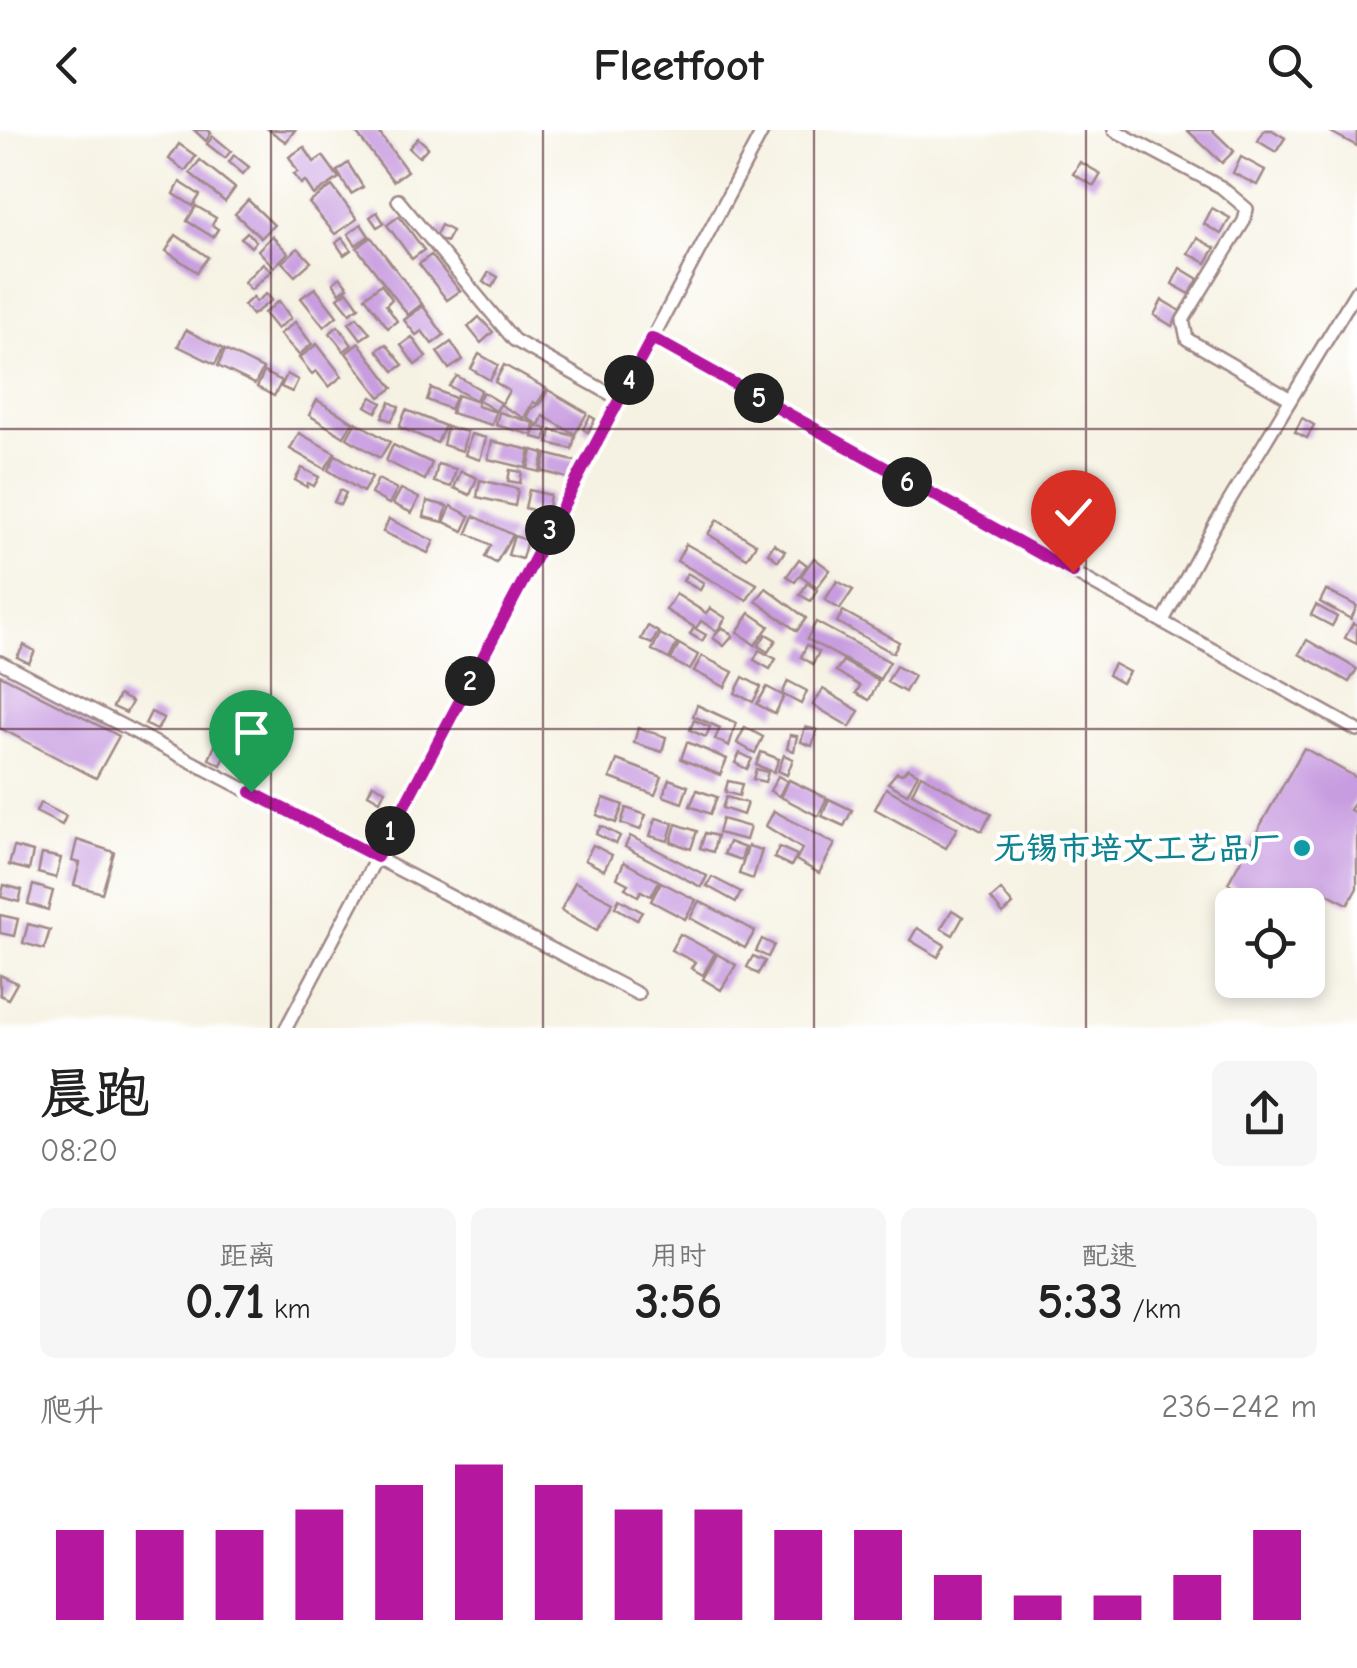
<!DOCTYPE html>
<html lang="zh">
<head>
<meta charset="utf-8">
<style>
  :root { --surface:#fff; --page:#f6f6f6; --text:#222; --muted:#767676; --accent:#b5179e }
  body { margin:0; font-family:"Comic Neue","LXGW WenKai TC",sans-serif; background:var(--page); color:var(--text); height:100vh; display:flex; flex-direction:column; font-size:38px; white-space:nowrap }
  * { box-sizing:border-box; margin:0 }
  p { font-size:32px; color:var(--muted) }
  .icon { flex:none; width:55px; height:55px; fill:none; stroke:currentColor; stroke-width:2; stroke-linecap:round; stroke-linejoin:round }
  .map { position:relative; height:898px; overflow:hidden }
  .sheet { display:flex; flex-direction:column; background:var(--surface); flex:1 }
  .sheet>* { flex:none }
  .tools { position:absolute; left:1215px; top:758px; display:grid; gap:20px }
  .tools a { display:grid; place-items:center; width:110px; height:110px; border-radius:15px; background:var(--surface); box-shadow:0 5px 15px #0003; font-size:50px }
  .pin { position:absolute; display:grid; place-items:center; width:85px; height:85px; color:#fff; margin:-102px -42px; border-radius:50% 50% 50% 0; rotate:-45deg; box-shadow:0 0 10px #0007 }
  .pin .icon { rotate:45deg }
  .km { position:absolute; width:50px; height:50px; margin:-25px; border-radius:50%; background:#222; color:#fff; font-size:28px; line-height:50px; text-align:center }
  .round { display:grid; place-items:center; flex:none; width:105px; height:105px; border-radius:15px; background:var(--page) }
  .overview { display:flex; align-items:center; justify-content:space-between; height:170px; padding:0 40px }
  h1 { font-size:55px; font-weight:600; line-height:75px }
  .metrics { display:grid; grid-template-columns:repeat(3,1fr); gap:15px; height:170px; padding:10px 40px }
  .metrics div { display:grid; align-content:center; border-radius:15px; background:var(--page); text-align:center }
  .metrics b { font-size:50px; font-weight:600 }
  .metrics small { font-size:28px; font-weight:400 }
  .metrics p { font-size:28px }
  .chart { height:280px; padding:20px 40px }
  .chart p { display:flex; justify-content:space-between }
  .chart svg { width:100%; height:180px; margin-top:10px; stroke:var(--accent); stroke-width:6 }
  header { display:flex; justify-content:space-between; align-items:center; height:130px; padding:0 40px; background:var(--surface); font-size:45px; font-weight:600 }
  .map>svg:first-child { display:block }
  .building { fill:#c89ce0 }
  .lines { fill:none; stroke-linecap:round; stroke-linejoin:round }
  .street-casing { stroke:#a08887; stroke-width:16 }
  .street { stroke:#fff; stroke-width:11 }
  .route-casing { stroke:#fff; stroke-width:20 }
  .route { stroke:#b5179e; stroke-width:12 }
  .grid { fill:none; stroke:#4a1f2b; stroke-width:2.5; stroke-opacity:0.55 }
  .culture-dot { fill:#0f9aa8; stroke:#fff; stroke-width:4 }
  .labels { text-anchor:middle; stroke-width:8; stroke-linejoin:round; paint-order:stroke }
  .culture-label { font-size:32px; font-weight:bold; fill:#0d838f; stroke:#fff; text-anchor:end }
</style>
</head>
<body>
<header><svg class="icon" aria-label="back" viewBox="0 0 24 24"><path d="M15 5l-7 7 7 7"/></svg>Fleetfoot<svg class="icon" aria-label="search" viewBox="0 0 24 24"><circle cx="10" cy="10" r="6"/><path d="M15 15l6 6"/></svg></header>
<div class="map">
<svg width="1357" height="898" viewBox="0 0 1357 898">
  <rect width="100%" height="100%" fill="#fff"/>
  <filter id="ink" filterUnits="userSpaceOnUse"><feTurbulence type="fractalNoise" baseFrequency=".01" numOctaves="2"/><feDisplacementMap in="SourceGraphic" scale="20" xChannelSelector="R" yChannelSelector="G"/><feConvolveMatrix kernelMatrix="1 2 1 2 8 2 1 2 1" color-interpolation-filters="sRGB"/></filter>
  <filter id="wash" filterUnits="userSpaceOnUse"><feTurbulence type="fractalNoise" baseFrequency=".0048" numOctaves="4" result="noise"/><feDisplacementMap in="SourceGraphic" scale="40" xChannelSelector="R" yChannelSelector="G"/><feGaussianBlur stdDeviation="2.25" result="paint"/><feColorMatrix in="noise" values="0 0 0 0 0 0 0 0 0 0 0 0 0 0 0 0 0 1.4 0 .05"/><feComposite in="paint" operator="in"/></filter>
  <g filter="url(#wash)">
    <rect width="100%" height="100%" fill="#f6f2e3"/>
    <g id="blocks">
      <g class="building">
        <path d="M194 0H208L211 3 206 11Z"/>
        <path d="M269 0H295L286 12Z"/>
        <path d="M354 0H377L407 41 393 51Z"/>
        <path d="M1187 0H1212L1234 21 1222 33Z"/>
        <path d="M1264 0H1272L1285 8 1276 22 1258 11Z"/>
        <path d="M1327 0H1357V16Z"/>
        <path d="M213 6 231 21 225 28 207 14Z"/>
        <path d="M418 8 428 17 419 27 409 18Z"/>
        <path d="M179 14 196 26 185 41 169 29Z"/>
        <path d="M304 17 314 32 323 26 339 48 314 65 305 51 301 54 294 44 298 42 289 27Z"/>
        <path d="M234 25 249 37 243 44 229 32Z"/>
        <path d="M1241 27 1265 40 1257 55 1233 43Z"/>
        <path d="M200 30 235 58 225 72 190 43Z"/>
        <path d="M1080 32 1101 44 1094 56 1073 44Z"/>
        <path d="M348 33 363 57 351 64 337 41Z"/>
        <path d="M180 52 200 65 193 76 174 64Z"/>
        <path d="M332 56 357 89 335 104 309 73Z"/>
        <path d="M248 70 274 95 261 108 235 84Z"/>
        <path d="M196 76 216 88 212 95 218 99 213 107 187 91Z"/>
        <path d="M1212 78 1230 88 1221 104 1204 94Z"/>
        <path d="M377 82 384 93 377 97 370 87Z"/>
        <path d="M399 86 424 120 412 129 387 95Z"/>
        <path d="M361 94 369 106 356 115 348 104Z"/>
        <path d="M441 95 452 101 446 112 435 107Z"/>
        <path d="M247 102 256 111 251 117 241 108Z"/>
        <path d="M176 105 208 127 197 142 166 121Z"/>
        <path d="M272 106 288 123 274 137 258 120Z"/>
        <path d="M371 107 422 174 408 185 357 118Z"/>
        <path d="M342 108 351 120 344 125 336 113Z"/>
        <path d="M1197 108 1215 118 1206 133 1188 123Z"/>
        <path d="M298 118 311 132 295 146 282 132Z"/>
        <path d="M431 125 460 161 447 170 419 134Z"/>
        <path d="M263 133 271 141 251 160 244 152Z"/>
        <path d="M1180 138 1198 149 1190 164 1172 154Z"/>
        <path d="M489 142 498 147 492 157 483 152Z"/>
        <path d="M340 147 348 157 340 163 333 153Z"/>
        <path d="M381 154 392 169 386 175 397 191 388 198 365 167Z"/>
        <path d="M315 158 337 186 324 197 301 168Z"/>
        <path d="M347 161 359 177 350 183 338 168Z"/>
        <path d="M266 164 272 170 252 185 244 175 253 167 256 172Z"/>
        <path d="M1162 170 1180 181 1172 196 1154 185Z"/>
        <path d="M279 171 291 188 277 199 264 183Z"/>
        <path d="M423 176 444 205 432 214 422 201 416 205 404 190Z"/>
        <path d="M357 187 370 203 361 209 349 193Z"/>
        <path d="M479 187 493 202 481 213 468 197Z"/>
        <path d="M295 192 312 214 299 225 280 204Z"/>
        <path d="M338 196 352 215 344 221 330 203Z"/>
        <path d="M186 200 223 219 215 234 178 216Z"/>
        <path d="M412 207 426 227 415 235 401 215Z"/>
        <path d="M451 212 463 230 449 239 437 222Z"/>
        <path d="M359 213 393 258 380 267 346 223Z"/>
        <path d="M317 214 342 246 329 257 316 241 312 244 299 228Z"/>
        <path d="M386 214 403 235 394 241 377 220Z"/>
        <path d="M225 220 263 239 255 254 218 236Z"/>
        <path d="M479 224 498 235 490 250 471 239Z"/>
        <path d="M504 235 547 259 537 274 533 272 524 288 501 275 509 261 495 252Z"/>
        <path d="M264 242 282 251 274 266 257 257Z"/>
        <path d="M287 244 298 250 292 262 281 257Z"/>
        <path d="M457 246 481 260 476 270 449 256Z"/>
        <path d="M431 258 455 268 450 279 427 270Z"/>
        <path d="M548 260 587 283 575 304 543 286 539 295 527 288 532 278 540 274Z"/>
        <path d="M483 262 501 273 496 281 478 270Z"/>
        <path d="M457 265 478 272 477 276 496 282 492 295 451 283Z"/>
        <path d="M372 267 382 273 376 282 366 276Z"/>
        <path d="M317 270 353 292 344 307 309 285Z"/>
        <path d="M390 272 399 277 391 291 382 287Z"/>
        <path d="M406 280 445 296 437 313 399 297Z"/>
        <path d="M499 282 534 293 532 305 496 295Z"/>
        <path d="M590 286 595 289 588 302 583 299Z"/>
        <path d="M1302 288 1314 295 1307 308 1295 302Z"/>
        <path d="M356 292 390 312 380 328 347 308Z"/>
        <path d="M536 296 547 299 545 310 533 307Z"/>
        <path d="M447 297 467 302 462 321 443 315Z"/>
        <path d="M551 300 575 306 572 319 548 313Z"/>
        <path d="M299 303 335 323 325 339 290 319Z"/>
        <path d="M471 304 486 308 480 330 465 325Z"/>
        <path d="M492 311 530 320 526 338 488 329Z"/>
        <path d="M393 315 432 333 425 350 386 331Z"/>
        <path d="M532 320 544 323 540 342 528 339Z"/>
        <path d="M546 324 578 332 574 350 542 341Z"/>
        <path d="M336 325 372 347 363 362 328 340Z"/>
        <path d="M438 334 456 339 451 357 434 352Z"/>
        <path d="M302 338 319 347 314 356 308 353 307 357 295 350Z"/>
        <path d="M510 340 522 342 520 353 508 351Z"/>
        <path d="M461 341 477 348 470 365 454 358Z"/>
        <path d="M378 349 397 359 389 374 371 364Z"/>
        <path d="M480 350 518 359 515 376 477 367Z"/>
        <path d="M401 359 419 368 412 383 393 374Z"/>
        <path d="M340 360 346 363 340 375 334 372Z"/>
        <path d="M529 360 550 365 547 384 525 378Z"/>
        <path d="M427 371 447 376 443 392 424 387Z"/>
        <path d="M451 376 470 386 463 401 444 392Z"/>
        <path d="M474 386 513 405 496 433 485 427 491 415 467 403Z"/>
        <path d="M389 389 434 411 428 423 383 402Z"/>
        <path d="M717 390 756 414 747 428 708 404Z"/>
        <path d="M514 406 527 410 522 429 508 425Z"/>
        <path d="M686 414 757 454 747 470 677 431Z"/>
        <path d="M774 414 785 421 778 431 768 423Z"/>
        <path d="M814 428 830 440 817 457 801 446Z"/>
        <path d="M799 429 807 435 795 452 787 446Z"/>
        <path d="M687 443 704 453 700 460 683 451Z"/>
        <path d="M837 451 853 460 840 479 825 470Z"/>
        <path d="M807 453 817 460 811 471 800 465Z"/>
        <path d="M766 458 806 488 797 501 756 471Z"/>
        <path d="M1326 460 1357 476 1351 489 1320 472Z"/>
        <path d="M676 464 706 483 710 478 726 488 717 501 701 491 696 498 666 480Z"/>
        <path d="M1316 475 1337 487 1332 496 1311 485Z"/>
        <path d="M843 481 899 512 893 523 837 492Z"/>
        <path d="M750 483 769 496 755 515 737 502Z"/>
        <path d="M816 492 890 532 880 549 807 509Z"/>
        <path d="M1353 493 1357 495V514L1345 508Z"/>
        <path d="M648 496 658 502 652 514 641 509Z"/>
        <path d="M722 497 733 506 724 516 713 508Z"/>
        <path d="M694 498 706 505 702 511 690 504Z"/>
        <path d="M660 504 677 513 669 529 652 520Z"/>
        <path d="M766 504 776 510 768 522 758 516Z"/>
        <path d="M1307 510 1357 539 1349 552 1299 524Z"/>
        <path d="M679 514 698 525 690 540 671 530Z"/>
        <path d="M24 515 35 521 29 533 17 527Z"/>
        <path d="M807 515 819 522 813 534 801 527Z"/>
        <path d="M759 520 776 529 770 539 754 530Z"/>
        <path d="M702 526 733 542 725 557 694 541Z"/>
        <path d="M843 531 879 551 869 570 856 563 860 556 836 541Z"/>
        <path d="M1114 534 1129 542 1122 553 1108 545Z"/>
        <path d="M896 536 914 546 905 562 887 552Z"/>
        <path d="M0 545 119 606 96 648 0 598Z"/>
        <path d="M743 547 761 557 753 572 735 563Z"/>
        <path d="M788 551 807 561 801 574 782 564Z"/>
        <path d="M767 557 784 566 775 584 757 574Z"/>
        <path d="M823 559 859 581 850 597 813 575Z"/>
        <path d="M119 565 132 572 126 583 113 577Z"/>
        <path d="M697 575 736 593 729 616 715 609 720 598 693 586Z"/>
        <path d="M151 582 164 588 157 600 145 594Z"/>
        <path d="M694 590 710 597 706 607 690 600Z"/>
        <path d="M745 597 763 607 755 623 737 613Z"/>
        <path d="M805 597 817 600 812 616 801 612Z"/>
        <path d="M638 598 666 607 662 622 634 613Z"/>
        <path d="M790 605 797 606 794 621 787 619Z"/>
        <path d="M217 611 229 616 221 635 209 629Z"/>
        <path d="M687 612 727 629 720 645 681 629Z"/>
        <path d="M1304 618 1357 648V668L1350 680 1357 684V758L1348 774 1324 762 1310 785 1308 775H1264L1228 753Z"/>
        <path d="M761 622 779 629 774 642 756 635Z"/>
        <path d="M740 623 752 629 747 639 735 633Z"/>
        <path d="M784 625 793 629 787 645 778 641Z"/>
        <path d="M617 630 662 647 655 665 610 648Z"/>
        <path d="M908 638 918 644 907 664 888 653 897 642 902 644Z"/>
        <path d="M756 639 768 642 765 652 753 649Z"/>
        <path d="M921 645 991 684 982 701 912 663Z"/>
        <path d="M778 646 787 651 779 666 770 661Z"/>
        <path d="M669 649 688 656 682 673 663 666Z"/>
        <path d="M789 650 827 668 818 686 781 667Z"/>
        <path d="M728 651 742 654 739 666 725 662Z"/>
        <path d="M373 654 385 660 380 671 368 664Z"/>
        <path d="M886 658 957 698 946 718 875 679Z"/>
        <path d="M697 660 717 667 710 684 690 676Z"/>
        <path d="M726 667 747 673 743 685 722 678Z"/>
        <path d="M604 668 623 675 616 693 597 685Z"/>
        <path d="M829 669 852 680 844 696 822 686Z"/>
        <path d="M40 673 66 686 62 695 36 682Z"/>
        <path d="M626 678 646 685 640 700 621 693Z"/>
        <path d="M774 681 835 714 819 743 796 730 802 719 766 696Z"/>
        <path d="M656 688 673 693 668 711 650 706Z"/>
        <path d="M722 689 750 697 746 710 718 703Z"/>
        <path d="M676 694 697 701 691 719 671 712Z"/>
        <path d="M601 696 620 706 616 714 596 704Z"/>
        <path d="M705 703 717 706 713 722 700 718Z"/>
        <path d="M630 706 707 746 701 757 625 717Z"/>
        <path d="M77 710 114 722 102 763 74 755 80 733 72 731Z"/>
        <path d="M729 712 745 718 741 730 724 724Z"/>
        <path d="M593 715 612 725 604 740 585 730Z"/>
        <path d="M748 716 762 720 753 749 739 744Z"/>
        <path d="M14 717 33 722 29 740 9 735Z"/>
        <path d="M779 717 797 725 791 736 774 728Z"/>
        <path d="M42 724 61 728 56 748 38 743Z"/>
        <path d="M624 732 659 751 651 766 641 761 638 766 625 758 628 754 617 748Z"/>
        <path d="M712 747 741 762 736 772 707 756Z"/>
        <path d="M575 752 613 772 597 800 561 780Z"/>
        <path d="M661 752 696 770 685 789 651 771Z"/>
        <path d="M4 755 22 760 19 772 1 767Z"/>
        <path d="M33 755 53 761 48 780 28 774Z"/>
        <path d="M1001 760 1013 775 1003 784 991 769Z"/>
        <path d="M619 769 642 782 637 790 615 777Z"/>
        <path d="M699 771 755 801 745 818 690 788Z"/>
        <path d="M952 780 963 787 953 805 941 798Z"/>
        <path d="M0 785 18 789 14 806 0 803Z"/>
        <path d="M28 794 50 800 44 819 23 813Z"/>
        <path d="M917 798 945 815 938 827 910 810Z"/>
        <path d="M680 804 715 823 703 845 691 838 695 832 671 820Z"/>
        <path d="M762 809 774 815 768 827 756 821Z"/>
        <path d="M717 824 736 835 721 860 703 849Z"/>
        <path d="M753 826 765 831 758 844 747 837Z"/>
        <path d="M0 845 17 853 8 869 0 865Z"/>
      </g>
    </g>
  </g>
  <g filter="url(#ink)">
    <use href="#blocks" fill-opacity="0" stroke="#a08887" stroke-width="2.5"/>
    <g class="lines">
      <defs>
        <g id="street">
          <path d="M1114 0 1221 57 1247 79 1244 91 1183 190 1187 209 1289 268"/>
          <path d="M398 70 514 210 619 269"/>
          <path d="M652 208 1357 600"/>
          <path d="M1163 491 1214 396 1357 160"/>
          <path d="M0 532 638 864"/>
          <path d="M286 898 763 0"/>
        </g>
      </defs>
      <use href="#street" class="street-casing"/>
      <use href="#street" class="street"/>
    </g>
  </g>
  <g class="lines" filter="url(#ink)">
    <defs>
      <path id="route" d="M251 662 377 727 652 208 1073 442"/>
    </defs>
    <use href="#route" class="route-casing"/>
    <use href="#route" class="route"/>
  </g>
  <path class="grid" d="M271 0V898M543 0V898M814 0V898M1086 0V898M0 299H1357M0 599H1357"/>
  <circle class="culture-dot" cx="1302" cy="718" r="10"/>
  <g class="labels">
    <g class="culture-label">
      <text x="1282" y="729">无锡市培文工艺品厂</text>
    </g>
  </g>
</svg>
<div class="tools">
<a><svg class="icon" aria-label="locate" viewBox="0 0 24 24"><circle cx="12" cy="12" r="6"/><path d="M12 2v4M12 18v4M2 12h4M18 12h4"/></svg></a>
</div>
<div class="pin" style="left:251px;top:662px;background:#1e9e55"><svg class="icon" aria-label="arrive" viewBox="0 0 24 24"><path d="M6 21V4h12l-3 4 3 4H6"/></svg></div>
<div class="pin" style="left:1073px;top:442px;background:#d93025"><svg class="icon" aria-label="check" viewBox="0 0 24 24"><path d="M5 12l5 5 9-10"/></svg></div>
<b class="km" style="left:390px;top:701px">1</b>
<b class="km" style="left:470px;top:551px">2</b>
<b class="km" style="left:550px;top:400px">3</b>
<b class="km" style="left:629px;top:250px">4</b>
<b class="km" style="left:759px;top:268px">5</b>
<b class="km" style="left:907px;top:352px">6</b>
</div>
<section class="sheet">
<div class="overview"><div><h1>晨跑</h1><p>08:20</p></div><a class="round"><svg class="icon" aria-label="share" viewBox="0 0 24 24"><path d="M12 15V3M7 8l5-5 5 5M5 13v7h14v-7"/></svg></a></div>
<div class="metrics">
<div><p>距离</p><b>0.71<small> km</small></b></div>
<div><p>用时</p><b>3:56</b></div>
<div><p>配速</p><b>5:33<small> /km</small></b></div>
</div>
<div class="chart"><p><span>爬升</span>236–242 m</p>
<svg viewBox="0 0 160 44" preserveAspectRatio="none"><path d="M5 44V22M15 44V22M25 44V22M35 44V17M45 44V11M55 44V6M65 44V11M75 44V17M85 44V17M95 44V22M105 44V22M115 44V33M125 44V38M135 44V38M145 44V33M155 44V22"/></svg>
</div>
</section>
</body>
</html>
